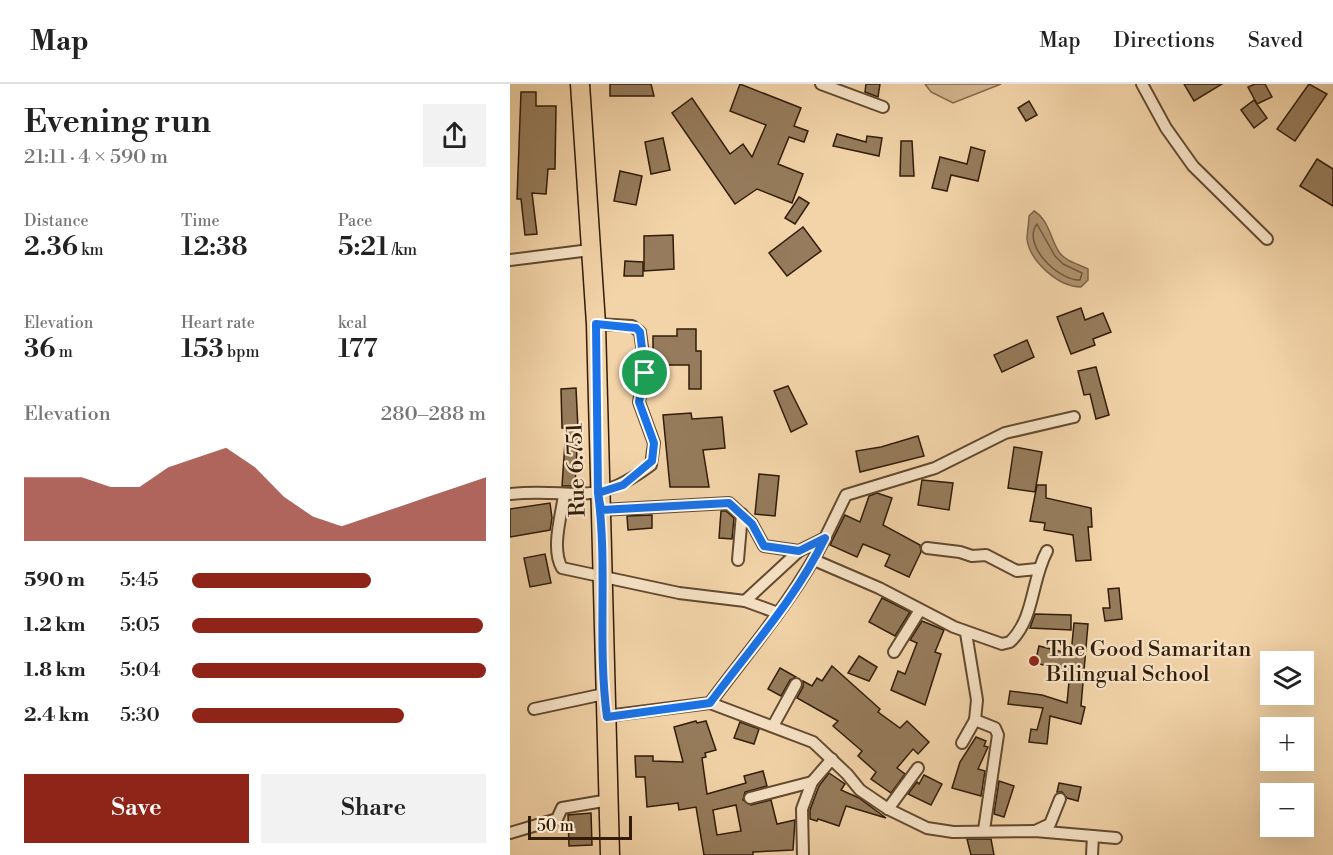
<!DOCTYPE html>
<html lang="en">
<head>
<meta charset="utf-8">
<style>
  :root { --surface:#fff; --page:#f2f2f2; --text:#222; --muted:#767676; --line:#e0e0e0; --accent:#8f2418 }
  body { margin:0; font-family:"Libre Bodoni",serif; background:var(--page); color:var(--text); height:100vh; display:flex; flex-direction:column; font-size:22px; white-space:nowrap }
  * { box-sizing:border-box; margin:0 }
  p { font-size:20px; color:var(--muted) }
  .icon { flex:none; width:33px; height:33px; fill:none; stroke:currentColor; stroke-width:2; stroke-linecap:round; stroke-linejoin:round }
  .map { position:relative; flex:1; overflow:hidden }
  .drawer { display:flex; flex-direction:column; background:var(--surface); width:510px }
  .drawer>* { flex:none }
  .buttons { position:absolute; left:750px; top:567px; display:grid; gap:12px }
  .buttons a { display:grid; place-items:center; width:54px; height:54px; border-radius:0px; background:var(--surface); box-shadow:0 6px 24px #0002; font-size:30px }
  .scale { position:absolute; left:18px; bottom:15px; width:104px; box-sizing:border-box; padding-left:6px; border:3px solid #311c08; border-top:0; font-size:16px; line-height:21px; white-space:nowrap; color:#311c08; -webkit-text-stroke:4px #f7e3c7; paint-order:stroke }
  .pin { position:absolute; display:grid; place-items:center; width:51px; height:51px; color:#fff; margin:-26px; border:3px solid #fff; border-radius:50%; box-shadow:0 2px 6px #0007 }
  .round { display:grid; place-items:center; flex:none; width:63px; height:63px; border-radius:0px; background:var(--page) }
  .summary { display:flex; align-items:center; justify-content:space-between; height:102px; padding:0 24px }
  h1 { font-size:33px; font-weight:600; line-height:45px }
  .metrics { display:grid; grid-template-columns:repeat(3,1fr); gap:9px; height:102px; padding:6px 24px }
  .metrics div { display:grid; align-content:center }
  .metrics b { font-size:26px; font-weight:600 }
  .metrics small { font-size:16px; font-weight:400 }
  .metrics p { font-size:16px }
  .chart { height:168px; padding:12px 24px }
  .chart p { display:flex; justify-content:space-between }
  .chart svg { width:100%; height:108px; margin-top:6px; fill:var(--accent); opacity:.7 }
  .action { display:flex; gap:12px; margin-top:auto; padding:12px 24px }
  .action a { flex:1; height:69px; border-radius:0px; background:var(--accent); color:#fff; font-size:24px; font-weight:600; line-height:69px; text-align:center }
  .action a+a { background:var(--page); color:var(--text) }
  ul { padding:0 24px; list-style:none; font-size:20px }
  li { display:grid; grid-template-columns:96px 72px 1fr; align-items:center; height:45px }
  li i { height:15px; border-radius:8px; background:var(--accent) }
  header { display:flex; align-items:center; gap:36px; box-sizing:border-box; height:84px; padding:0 30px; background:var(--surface); border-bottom:2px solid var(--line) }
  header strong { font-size:28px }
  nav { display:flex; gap:33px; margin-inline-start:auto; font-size:21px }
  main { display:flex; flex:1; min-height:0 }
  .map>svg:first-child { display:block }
  .green { fill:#d2b58e; stroke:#82684b; stroke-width:1.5 }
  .water { fill:#b19572; stroke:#7e6548; stroke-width:1.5 }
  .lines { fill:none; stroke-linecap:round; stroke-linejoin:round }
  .shore { stroke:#71583d; stroke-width:1.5 }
  .building { fill:#967c5c; stroke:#311c08; stroke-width:1.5; fill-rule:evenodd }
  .minor-casing { stroke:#624a30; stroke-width:14 }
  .primary-casing { stroke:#311c08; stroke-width:21 }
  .minor { stroke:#f7e3c7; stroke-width:10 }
  .primary { stroke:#f3d4a9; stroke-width:18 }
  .route-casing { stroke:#fff; stroke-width:12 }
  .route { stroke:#1a73e8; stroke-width:8 }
  .poi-dot { fill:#8f2418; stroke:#f7e3c7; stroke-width:2 }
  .labels { text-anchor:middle; stroke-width:4.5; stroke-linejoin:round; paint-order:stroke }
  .street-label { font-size:22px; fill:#311c08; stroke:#f7e3c7 }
  .poi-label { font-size:22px; fill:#311c08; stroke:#f7e3c7; text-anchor:start }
</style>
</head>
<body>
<header>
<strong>Map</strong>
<nav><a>Map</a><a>Directions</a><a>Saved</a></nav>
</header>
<main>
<section class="drawer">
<div class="summary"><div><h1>Evening run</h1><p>21:11 · 4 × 590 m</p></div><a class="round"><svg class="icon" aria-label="share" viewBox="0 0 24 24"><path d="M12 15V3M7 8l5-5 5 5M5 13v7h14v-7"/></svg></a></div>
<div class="metrics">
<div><p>Distance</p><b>2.36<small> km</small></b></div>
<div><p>Time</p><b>12:38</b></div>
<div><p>Pace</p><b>5:21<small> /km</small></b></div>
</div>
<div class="metrics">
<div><p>Elevation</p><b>36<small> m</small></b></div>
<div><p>Heart rate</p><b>153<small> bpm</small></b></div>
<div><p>kcal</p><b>177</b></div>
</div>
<div class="chart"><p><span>Elevation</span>280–288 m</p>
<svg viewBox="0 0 160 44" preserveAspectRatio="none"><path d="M0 44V18L10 18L20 18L30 22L40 22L50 14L60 10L70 6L80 14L90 26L100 34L110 38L120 34L130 30L140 26L150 22L160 18V44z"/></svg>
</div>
<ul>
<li><b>590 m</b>5:45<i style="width:61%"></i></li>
<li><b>1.2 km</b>5:05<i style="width:99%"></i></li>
<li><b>1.8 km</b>5:04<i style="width:100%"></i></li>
<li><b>2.4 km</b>5:30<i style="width:72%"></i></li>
</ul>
<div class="action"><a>Save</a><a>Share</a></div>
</section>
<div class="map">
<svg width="823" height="771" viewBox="0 0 823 771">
  <rect width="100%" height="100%" fill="#f3d4a9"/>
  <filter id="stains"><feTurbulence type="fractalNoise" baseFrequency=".00333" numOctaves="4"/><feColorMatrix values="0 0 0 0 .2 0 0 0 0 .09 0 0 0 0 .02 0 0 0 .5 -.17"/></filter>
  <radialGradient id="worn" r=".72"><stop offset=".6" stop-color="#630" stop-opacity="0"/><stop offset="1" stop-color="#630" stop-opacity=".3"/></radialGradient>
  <path class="green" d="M415 0H491L443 19 421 8Z"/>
  <path class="water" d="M524 127C539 136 540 154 549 168 555 177 568 180 578 185V196L571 203C549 203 520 178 517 155 517 148 519 139 519 132Z"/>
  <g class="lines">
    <path class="shore" d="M527 140 545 172 553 180 572 189 570 196C549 197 511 161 527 140Z"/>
  </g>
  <g class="building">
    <path d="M100 0H141L144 12H100Z"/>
    <path d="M230 0 291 24 284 42 298 47 294 58 279 53 268 80 293 90 282 119 247 105 225 120 162 29 182 14 220 70 233 60 242 73 256 41 220 27Z"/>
    <path d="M356 0H370L368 13 355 8Z"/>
    <path d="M674 0H712L684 17Z"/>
    <path d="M745 0H755L762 13 747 20 738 3Z"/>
    <path d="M799 0 817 10 785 57 767 45Z"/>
    <path d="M11 8H26V22H46L45 85H38L36 110 22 109 27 150 15 151 11 115H7Z"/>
    <path d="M744 16 757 34 744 44 731 26Z"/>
    <path d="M519 17 527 31 516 37 508 24Z"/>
    <path d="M327 50 356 58 357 52 372 54 369 72 323 62Z"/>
    <path d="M153 54 160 86 141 90 135 58Z"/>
    <path d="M391 57H402L404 92H390Z"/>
    <path d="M461 63 475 67 468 97 441 91 437 107 422 104 430 73 457 80Z"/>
    <path d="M807 75 823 85V122L790 102Z"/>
    <path d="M110 87 132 92 126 121 104 117Z"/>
    <path d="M289 113 299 119 285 140 275 134Z"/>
    <path d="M293 143 311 167 277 192 259 169Z"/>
    <path d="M163 151 164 185 134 187V152Z"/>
    <path d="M115 177 133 178V192H114Z"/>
    <path d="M571 224 575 236 593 229 601 248 583 255 585 261 561 270 547 233Z"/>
    <path d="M167 245H186V267H191V305H179V281H143V252H167Z"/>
    <path d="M517 256 524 273 492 288 484 271Z"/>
    <path d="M586 283 599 331 586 335 580 310 574 311 568 287Z"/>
    <path d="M278 302 297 340 281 348 264 307Z"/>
    <path d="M66 304 68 345 65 402H52L56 344H52L51 305Z"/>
    <path d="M181 329 182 335 212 333 215 364 193 366 199 403H160L153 331Z"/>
    <path d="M408 352 414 372 350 388 346 367 371 363Z"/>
    <path d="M504 363 532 368 525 408 498 404Z"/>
    <path d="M249 390 269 392 265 432 245 430Z"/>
    <path d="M412 396 443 399 439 426 408 421Z"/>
    <path d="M527 401H536V414L581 424 582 443H578L581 476 566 477 563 451 534 446 535 439 520 437Z"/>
    <path d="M367 409 382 414 373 441 410 461 411 468 399 493 375 482 380 471 353 460 347 473 320 461 335 431 350 438 359 412Z"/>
    <path d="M40 419 42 434 40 446 0 453V425Z"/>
    <path d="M211 427H216L224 434 222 455 209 454Z"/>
    <path d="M142 431V444L118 446 117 432Z"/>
    <path d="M35 470 41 499 20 503 14 474Z"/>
    <path d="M609 504 612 535 595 537 593 524H600L598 505Z"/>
    <path d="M372 514 400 528 385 552 359 538Z"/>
    <path d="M525 530 561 531V546L520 544Z"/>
    <path d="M412 537 434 546 425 568 431 570 415 621 381 606 388 587 395 590 407 559 400 556Z"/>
    <path d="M564 539 578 540 571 622 575 623 571 640 540 632 537 660 519 658 521 645 527 646 533 624 498 620 500 607 532 611 557 619 560 587 525 579 529 562 561 570Z"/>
    <path d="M349 572 367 583 359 597 338 589Z"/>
    <path d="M322 582 370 625 368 628 390 644 397 637 419 658 408 670 403 665 387 684 395 690 381 709 361 695 366 688 348 672 352 667 323 642 328 637 287 614 293 603V597L302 602 307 594 312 597Z"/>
    <path d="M270 584 286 593 280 596 271 612 258 605Z"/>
    <path d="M186 637 187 639 196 637 206 666 195 669 196 673 192 674 197 710 236 699 234 692 253 687 257 702 235 708 233 716 241 721 261 716 267 740 285 736 283 766 243 768V771H194L186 723 169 726 168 719 137 723 135 693H126L125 672H143V677L173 678 164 643ZM226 721 231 747 207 751 203 726Z"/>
    <path d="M230 638 249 645 244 660 224 654Z"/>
    <path d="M466 653 476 657 474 662 478 663 468 685 475 687 471 712 442 704 450 678Z"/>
    <path d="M319 689 335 700 331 706 349 714 376 734 336 722 329 742 308 735 307 737 300 735V726L309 702Z"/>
    <path d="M414 691 432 700 421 721 398 710 407 698 409 700Z"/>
    <path d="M489 697 504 702 494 733 484 730Z"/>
    <path d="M549 699 571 703 568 717 557 714 552 708H547Z"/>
    <path d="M81 729 82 761 59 762 58 731Z"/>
    <path d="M457 755H481L484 771H461Z"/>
  </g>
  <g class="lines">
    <defs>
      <g id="minor">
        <path d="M311 0 373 23"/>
        <path d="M632 0 656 44 683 82 757 155"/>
        <path d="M0 176 80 166"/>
        <path d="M0 410C64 403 81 426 141 381L144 359 129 318 135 284 130 248 122 242 86 240"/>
        <path d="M54 411C51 433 41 465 52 484L169 509 235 517 268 529"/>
        <path d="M91 426 219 419 242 440 254 462 289 467"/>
        <path d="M417 464 450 468 462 472 476 471 507 487 527 485"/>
        <path d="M228 476 232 430"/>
        <path d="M304 476 369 504 444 543 492 560 500 558C525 534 521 496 537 467"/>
        <path d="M235 517 289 467 315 454 336 411 425 384 495 349 564 333"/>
        <path d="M456 549 467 616 465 636 485 644 488 651 474 746"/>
        <path d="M384 568 410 526"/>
        <path d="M200 619 303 658 337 690 350 706 378 725 417 744 443 748 525 747 606 754"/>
        <path d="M24 625 94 610"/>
        <path d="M97 632 200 619C240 565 285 514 315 454"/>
        <path d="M263 642 286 600"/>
        <path d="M452 659 465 636"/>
        <path d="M240 714 302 698"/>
        <path d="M378 725 408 684"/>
        <path d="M525 747 540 740 550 715"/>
        <path d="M0 749 47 735 52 724 99 716"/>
        <path d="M293 771 292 725 302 698 322 675"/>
        <path d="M582 771 583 752"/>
      </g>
      <path id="primary" d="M70 0 86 240 100 771"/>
    </defs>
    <use href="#minor" class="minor-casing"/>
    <use href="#primary" class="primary-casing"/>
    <use href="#minor" class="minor"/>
    <use href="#primary" class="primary"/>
  </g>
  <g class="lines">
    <defs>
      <path id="route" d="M135 289 129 318 144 359 142 377 113 401 88 409C98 483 87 559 97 633L200 619C240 565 286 514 315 454L289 467 254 462 242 440 219 419 91 426 88 409 86 240 126 244 130 248 135 289"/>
    </defs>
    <use href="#route" class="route-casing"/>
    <use href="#route" class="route"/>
  </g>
  <circle class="poi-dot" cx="524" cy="577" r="6"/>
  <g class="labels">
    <g class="street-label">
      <text transform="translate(65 386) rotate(-92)" y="8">Rue 6.751</text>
    </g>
    <g class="poi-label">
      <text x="536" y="572">The Good Samaritan<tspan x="536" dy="25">Bilingual School</tspan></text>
    </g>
  </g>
  <rect width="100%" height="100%" filter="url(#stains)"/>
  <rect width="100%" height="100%" fill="url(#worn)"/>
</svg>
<div class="buttons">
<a><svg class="icon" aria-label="layers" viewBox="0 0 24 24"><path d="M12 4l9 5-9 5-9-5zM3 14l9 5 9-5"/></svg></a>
<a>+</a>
<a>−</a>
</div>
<div class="scale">50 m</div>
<div class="pin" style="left:135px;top:289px;background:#1e9e55"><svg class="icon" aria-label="arrive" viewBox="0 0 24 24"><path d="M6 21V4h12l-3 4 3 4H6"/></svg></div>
</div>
</main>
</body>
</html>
